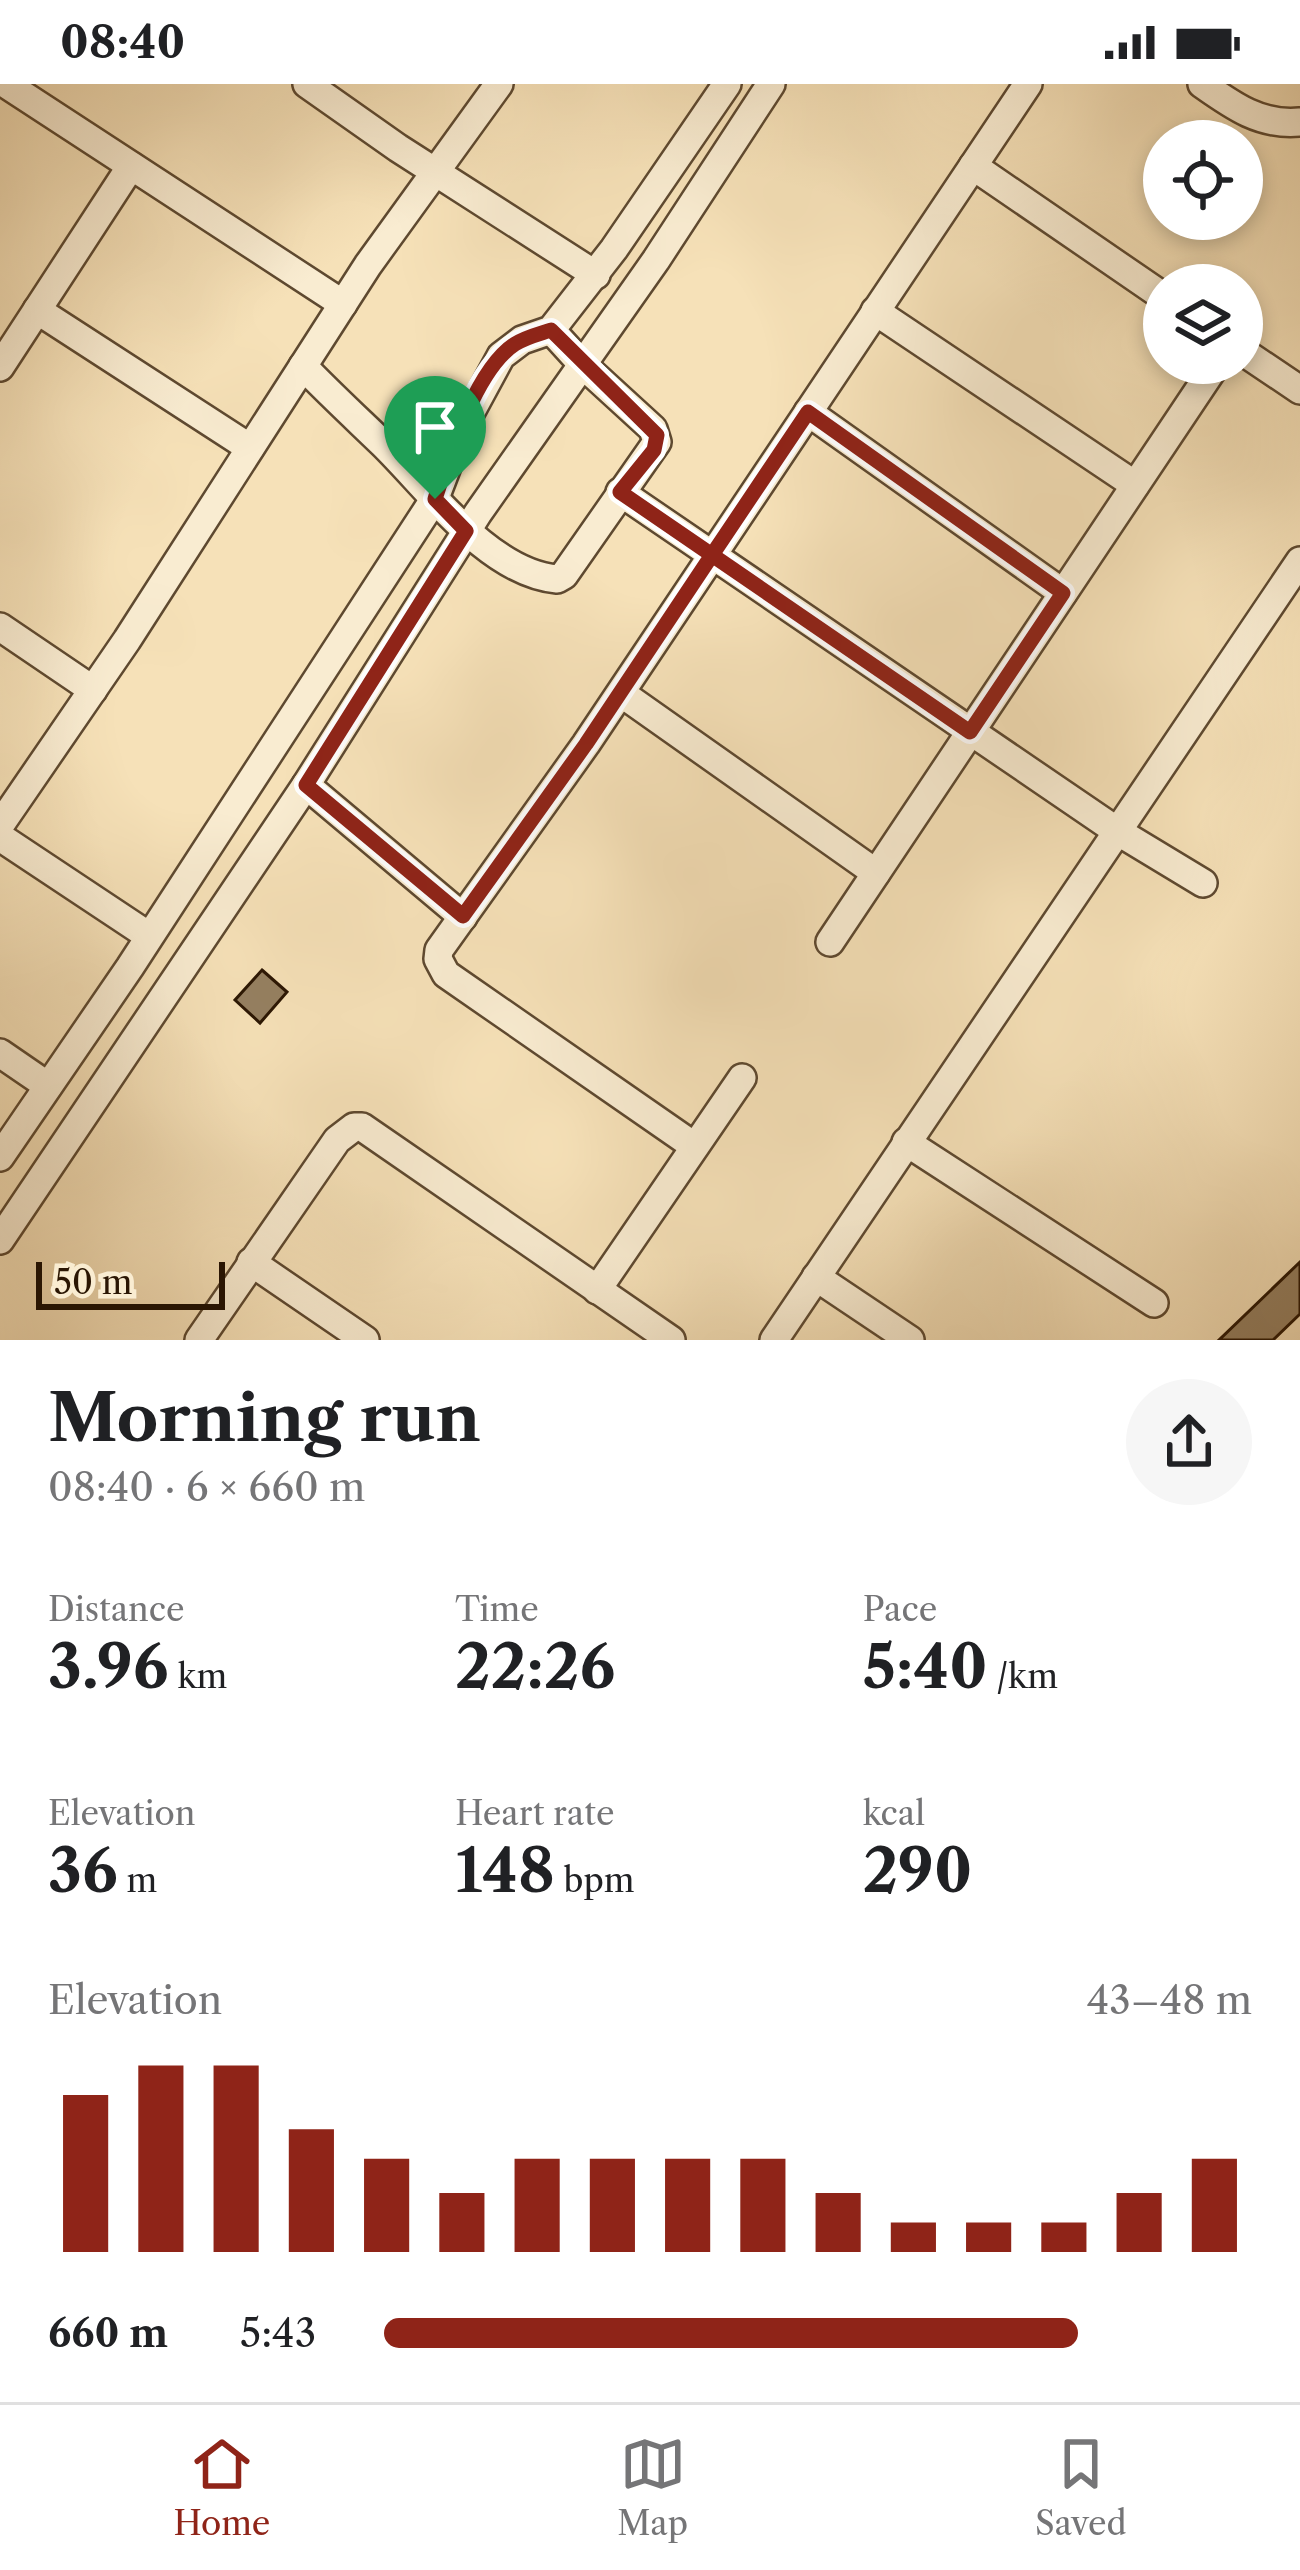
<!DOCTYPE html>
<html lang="en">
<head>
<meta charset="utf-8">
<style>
  :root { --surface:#fff; --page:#f6f6f6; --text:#202124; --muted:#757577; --line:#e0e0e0; --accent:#8f2418 }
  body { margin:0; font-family:"Libre Caslon Text",serif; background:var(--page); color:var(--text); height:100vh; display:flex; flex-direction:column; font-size:45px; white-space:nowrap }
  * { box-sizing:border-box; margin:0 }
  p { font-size:39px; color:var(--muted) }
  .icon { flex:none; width:66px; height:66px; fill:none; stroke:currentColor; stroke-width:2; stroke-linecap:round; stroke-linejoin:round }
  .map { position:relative; height:1256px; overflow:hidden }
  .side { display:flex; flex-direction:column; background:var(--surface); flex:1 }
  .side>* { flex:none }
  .controls { position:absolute; left:1143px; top:36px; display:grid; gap:24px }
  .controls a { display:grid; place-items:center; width:120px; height:120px; border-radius:50%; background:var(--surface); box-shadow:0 6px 18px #0003; font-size:60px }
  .scale { position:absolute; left:36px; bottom:30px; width:189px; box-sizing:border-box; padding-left:12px; border:6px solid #2b1603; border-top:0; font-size:33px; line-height:42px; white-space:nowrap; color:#2b1603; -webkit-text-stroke:9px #f9ecd1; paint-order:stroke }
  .pin { position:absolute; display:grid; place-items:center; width:102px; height:102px; color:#fff; margin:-123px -51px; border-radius:50% 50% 50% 0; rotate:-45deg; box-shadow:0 0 12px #0007 }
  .pin .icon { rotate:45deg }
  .round { display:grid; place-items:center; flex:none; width:126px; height:126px; border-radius:63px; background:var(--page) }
  .head { display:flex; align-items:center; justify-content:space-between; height:204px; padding:0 48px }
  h1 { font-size:66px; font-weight:800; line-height:90px }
  .figures { display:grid; grid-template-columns:repeat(3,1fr); gap:18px; height:204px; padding:12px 48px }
  .figures div { display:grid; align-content:center }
  .figures b { font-size:60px; font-weight:800 }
  .figures small { font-size:33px; font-weight:400 }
  .figures p { font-size:33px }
  .chart { height:336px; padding:24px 48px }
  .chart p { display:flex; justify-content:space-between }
  .chart svg { width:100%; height:216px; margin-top:12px; stroke:var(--accent); stroke-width:6 }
  ul { padding:0 48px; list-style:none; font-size:39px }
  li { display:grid; grid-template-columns:192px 144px 1fr; align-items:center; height:90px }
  li i { height:30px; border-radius:15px; background:var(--accent) }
  .status { display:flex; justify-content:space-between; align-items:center; height:84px; padding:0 60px; background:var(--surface); direction:ltr }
  .status svg { height:33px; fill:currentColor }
  .tabs { display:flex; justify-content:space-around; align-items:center; height:168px; border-top:3px solid var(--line); background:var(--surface); font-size:33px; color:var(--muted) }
  .tabs a { display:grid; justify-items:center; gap:6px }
  .tabs .selected { color:var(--accent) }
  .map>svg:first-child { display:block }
  .building { fill:#958061; stroke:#2b1603; stroke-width:3 }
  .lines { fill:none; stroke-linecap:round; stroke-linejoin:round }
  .minor-casing { stroke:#5e4930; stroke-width:32 }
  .minor { stroke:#f9ecd1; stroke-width:27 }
  .route-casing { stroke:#fff; stroke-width:24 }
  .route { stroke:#8f2418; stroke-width:15 }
</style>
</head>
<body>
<div class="status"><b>08:40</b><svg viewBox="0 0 49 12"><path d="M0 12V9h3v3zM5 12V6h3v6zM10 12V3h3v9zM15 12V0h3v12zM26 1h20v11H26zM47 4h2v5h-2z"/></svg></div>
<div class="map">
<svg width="1300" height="1256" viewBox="0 0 1300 1256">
  <rect width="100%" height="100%" fill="#f6e1b8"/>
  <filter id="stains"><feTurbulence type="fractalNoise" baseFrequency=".00167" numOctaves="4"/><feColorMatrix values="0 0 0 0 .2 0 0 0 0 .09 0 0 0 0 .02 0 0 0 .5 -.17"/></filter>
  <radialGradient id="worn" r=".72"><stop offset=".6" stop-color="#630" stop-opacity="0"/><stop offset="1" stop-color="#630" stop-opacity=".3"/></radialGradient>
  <g class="building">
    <path d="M262 886 287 908 260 939 235 916Z"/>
    <path d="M1300 1178V1230L1273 1256H1219Z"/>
  </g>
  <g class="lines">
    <defs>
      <g id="minor">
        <path d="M6 0 343 220"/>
        <path d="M307 0 398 64 596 191"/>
        <path d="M1202 0C1233 22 1261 42 1300 38"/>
        <path d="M973 82 1164 213"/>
        <path d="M37 226 250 364"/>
        <path d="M875 227 1135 401"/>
        <path d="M1242 267 1300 306"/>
        <path d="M303 282C329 309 356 334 383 360 429 405 489 489 557 495L564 491 657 358 653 345 582 280 551 246"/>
        <path d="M0 283 131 82"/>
        <path d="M808 328 1063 509"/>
        <path d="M620 408 1117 747 1203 799"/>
        <path d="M0 543 93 606"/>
        <path d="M621 609 876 789"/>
        <path d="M306 701 463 833"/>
        <path d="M0 741 127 556 368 181 499 0"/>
        <path d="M0 753 149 852"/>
        <path d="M830 858 1217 279"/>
        <path d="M0 969 48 1002"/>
        <path d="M906 1058 1154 1219"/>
        <path d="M694 1062 446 890 438 875 439 866 586 660 1028 0"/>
        <path d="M0 1073 130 883 435 414 461 346 501 272 522 256 551 246 614 165 727 0"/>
        <path d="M0 1156 306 701 478 429 656 176 771 0"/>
        <path d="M251 1178 365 1256"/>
        <path d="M816 1193 910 1256"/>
        <path d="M597 1206 742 994"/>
        <path d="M199 1256 337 1056 354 1043H362L671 1256"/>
        <path d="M774 1256 1300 477"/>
      </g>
    </defs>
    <use href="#minor" class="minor-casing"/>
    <use href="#minor" class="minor"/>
  </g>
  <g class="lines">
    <defs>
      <path id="route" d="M435 415 466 447 306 701 463 832 586 660 712 471 970 648 1063 509 808 328 712 471 620 408 654 366 657 351 551 246C539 250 526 253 515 260 476 285 449 372 435 415"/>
    </defs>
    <use href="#route" class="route-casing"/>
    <use href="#route" class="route"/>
  </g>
  <rect width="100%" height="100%" filter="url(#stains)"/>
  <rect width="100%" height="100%" fill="url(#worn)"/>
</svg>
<div class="controls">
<a><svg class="icon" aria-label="locate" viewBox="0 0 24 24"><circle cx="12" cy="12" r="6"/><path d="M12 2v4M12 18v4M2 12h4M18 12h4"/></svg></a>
<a><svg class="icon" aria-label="layers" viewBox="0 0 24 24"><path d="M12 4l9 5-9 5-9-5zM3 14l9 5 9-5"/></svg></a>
</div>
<div class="scale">50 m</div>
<div class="pin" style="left:435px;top:415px;background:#1e9e55"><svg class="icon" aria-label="arrive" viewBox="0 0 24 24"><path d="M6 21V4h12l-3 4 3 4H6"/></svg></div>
</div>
<section class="side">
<div class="head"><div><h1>Morning run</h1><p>08:40 · 6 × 660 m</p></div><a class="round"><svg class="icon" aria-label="share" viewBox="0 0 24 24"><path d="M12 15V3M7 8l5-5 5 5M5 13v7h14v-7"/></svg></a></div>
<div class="figures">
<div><p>Distance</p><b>3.96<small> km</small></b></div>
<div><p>Time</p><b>22:26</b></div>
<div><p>Pace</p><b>5:40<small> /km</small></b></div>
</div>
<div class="figures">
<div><p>Elevation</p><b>36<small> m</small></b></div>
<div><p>Heart rate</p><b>148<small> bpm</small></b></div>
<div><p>kcal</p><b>290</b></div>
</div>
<div class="chart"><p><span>Elevation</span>43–48 m</p>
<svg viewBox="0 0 160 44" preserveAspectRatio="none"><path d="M5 44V12M15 44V6M25 44V6M35 44V19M45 44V25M55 44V32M65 44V25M75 44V25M85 44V25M95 44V25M105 44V32M115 44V38M125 44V38M135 44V38M145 44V32M155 44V25"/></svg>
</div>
<ul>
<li><b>660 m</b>5:43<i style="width:80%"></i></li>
</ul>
</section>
<nav class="tabs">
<a class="selected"><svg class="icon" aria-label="home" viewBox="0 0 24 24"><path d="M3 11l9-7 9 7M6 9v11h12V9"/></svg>Home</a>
<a><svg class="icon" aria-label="map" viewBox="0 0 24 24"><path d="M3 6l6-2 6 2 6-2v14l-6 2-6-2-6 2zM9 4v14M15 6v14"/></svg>Map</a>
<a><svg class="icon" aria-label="saved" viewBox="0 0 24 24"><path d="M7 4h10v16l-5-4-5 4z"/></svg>Saved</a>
</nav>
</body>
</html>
